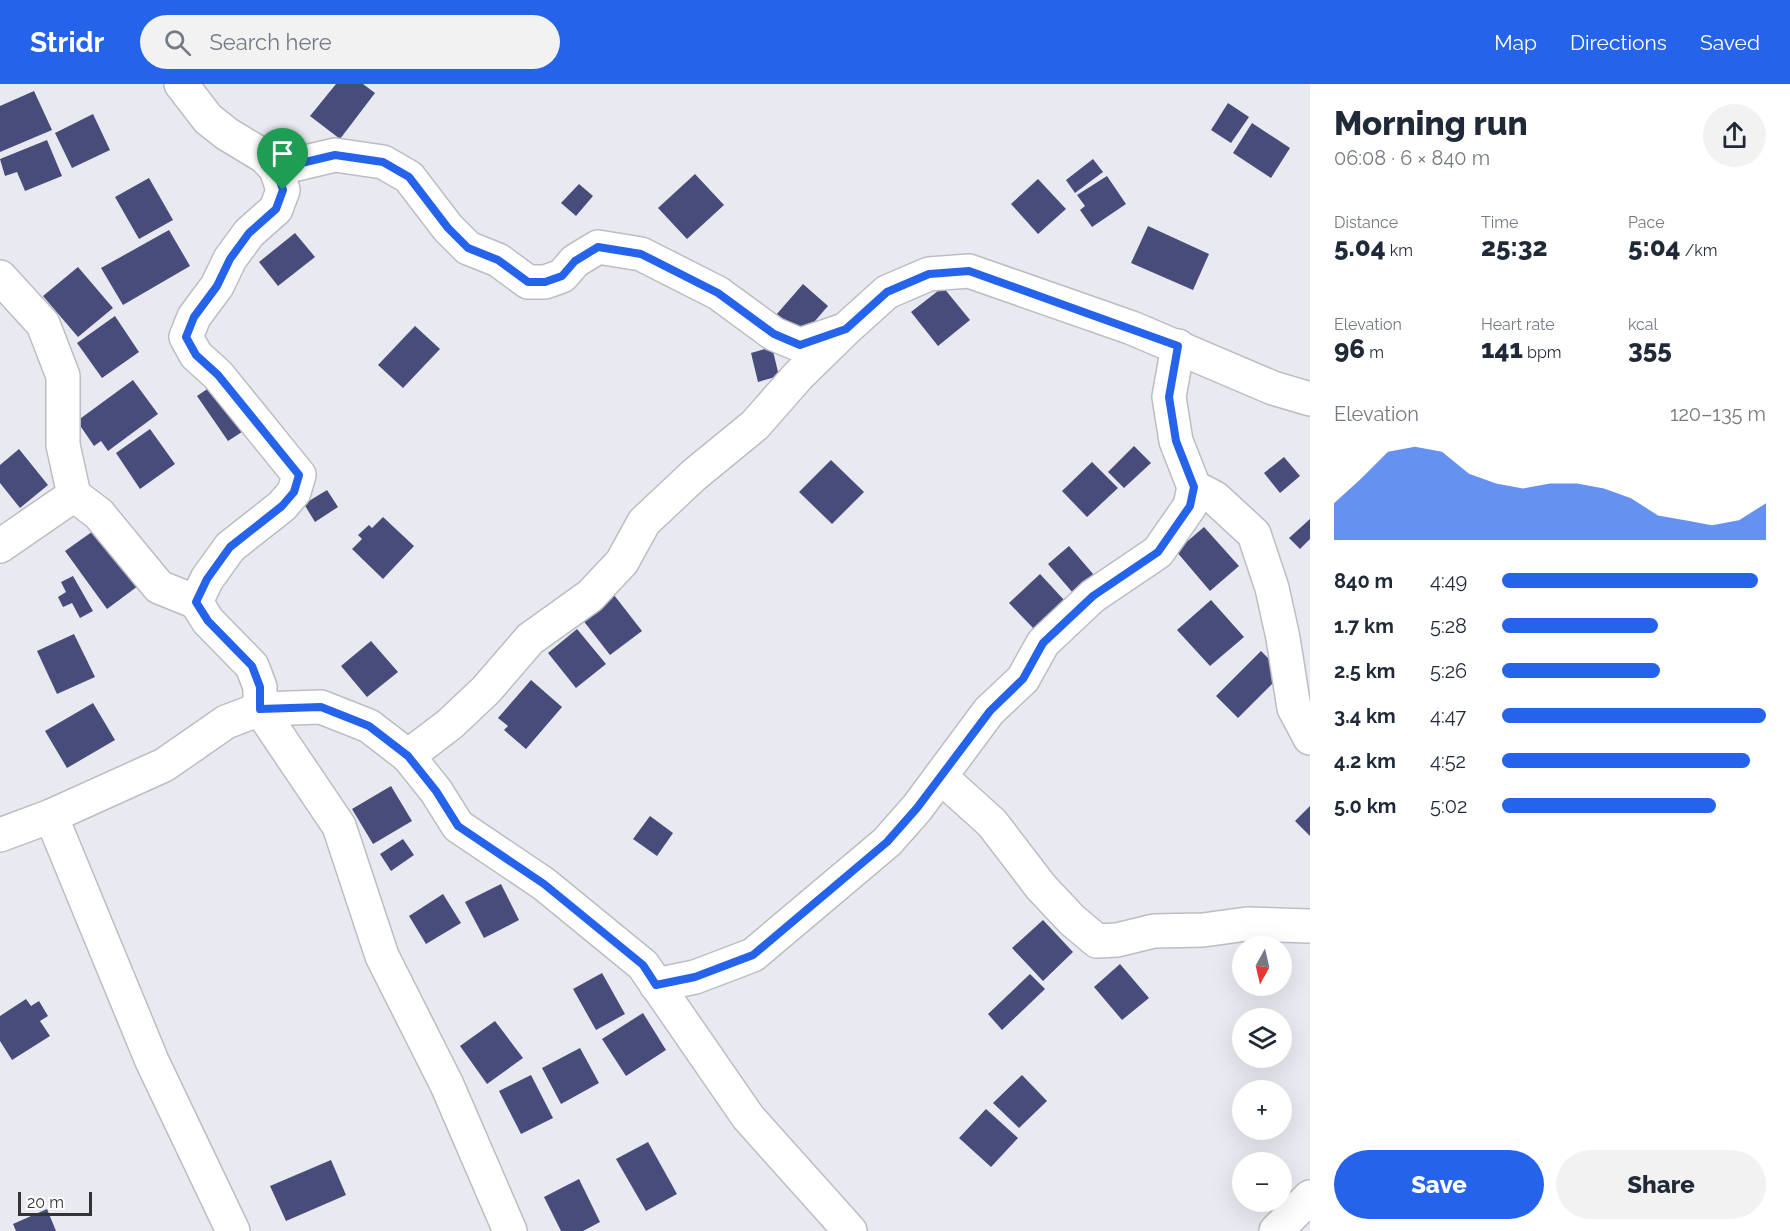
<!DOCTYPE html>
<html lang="en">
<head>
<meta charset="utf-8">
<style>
  :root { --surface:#fff; --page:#f2f2f3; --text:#1f2937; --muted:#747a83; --accent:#2563eb }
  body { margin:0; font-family:Raleway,sans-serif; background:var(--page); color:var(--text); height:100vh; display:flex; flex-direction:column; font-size:22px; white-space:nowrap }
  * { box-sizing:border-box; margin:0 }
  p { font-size:20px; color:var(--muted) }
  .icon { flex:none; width:33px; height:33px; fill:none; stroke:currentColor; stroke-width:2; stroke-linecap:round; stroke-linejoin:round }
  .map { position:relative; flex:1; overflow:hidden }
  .sheet { display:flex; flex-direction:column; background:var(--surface); width:480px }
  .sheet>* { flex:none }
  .needle { width:39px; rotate:188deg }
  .buttons { position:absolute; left:1232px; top:852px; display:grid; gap:12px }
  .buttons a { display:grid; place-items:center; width:60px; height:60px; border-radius:50%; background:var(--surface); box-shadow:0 6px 24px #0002; font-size:30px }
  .scale { position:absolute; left:18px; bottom:15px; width:74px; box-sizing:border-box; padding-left:6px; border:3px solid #343437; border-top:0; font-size:16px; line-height:21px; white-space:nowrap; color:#343437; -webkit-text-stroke:4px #fff; paint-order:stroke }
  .pin { position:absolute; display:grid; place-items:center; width:51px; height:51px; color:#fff; margin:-62px -26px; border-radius:50% 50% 50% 0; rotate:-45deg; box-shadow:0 0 6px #0007 }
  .pin .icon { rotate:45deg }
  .round { display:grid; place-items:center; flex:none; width:63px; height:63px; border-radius:32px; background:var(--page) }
  .head { display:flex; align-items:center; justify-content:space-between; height:102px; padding:0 24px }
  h1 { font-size:33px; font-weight:800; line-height:45px }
  .figures { display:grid; grid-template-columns:repeat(3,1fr); gap:9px; height:102px; padding:6px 24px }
  .figures div { display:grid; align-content:center }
  .figures b { font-size:26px; font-weight:800 }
  .figures small { font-size:16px; font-weight:400 }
  .figures p { font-size:16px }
  .chart { height:168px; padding:12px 24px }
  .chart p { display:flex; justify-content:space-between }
  .chart svg { width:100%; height:108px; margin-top:6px; fill:var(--accent); opacity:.7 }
  .primary-button { display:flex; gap:12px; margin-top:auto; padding:12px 24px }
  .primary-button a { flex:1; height:69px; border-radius:36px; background:var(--accent); color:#fff; font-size:24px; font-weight:800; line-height:69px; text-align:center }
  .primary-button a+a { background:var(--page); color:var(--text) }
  ul { padding:0 24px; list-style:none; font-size:20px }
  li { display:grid; grid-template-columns:96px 72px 1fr; align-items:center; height:45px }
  li i { height:15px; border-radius:8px; background:var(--accent) }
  header { display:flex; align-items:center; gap:36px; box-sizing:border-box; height:84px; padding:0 30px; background:var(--accent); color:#fff }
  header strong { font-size:28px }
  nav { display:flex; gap:33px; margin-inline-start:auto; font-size:21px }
  .search { width:420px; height:54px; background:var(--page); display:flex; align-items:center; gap:15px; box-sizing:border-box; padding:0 21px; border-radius:33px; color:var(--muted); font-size:22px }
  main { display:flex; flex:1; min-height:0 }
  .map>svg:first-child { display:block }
  .building { fill:#484c7a }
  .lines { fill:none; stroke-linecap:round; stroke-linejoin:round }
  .minor-casing { stroke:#bcbdc3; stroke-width:36 }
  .minor { stroke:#fff; stroke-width:33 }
  .route-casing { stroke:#fff; stroke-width:12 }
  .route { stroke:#2563eb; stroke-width:8 }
</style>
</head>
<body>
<header>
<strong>Stridr</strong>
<div class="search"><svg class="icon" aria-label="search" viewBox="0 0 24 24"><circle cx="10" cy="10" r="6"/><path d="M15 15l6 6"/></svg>Search here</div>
<nav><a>Map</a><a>Directions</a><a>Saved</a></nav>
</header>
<main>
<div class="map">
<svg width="1310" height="1147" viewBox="0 0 1310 1147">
  <rect width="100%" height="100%" fill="#e9eaf1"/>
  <g class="building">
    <path d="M336 0H363L375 9 340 55 310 32Z"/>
    <path d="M34 7 52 46 0 68V22Z"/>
    <path d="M1228 19 1249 33 1231 59 1211 46Z"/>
    <path d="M93 30 110 66 72 84 55 49Z"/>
    <path d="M1252 39 1290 64 1271 94 1233 69Z"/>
    <path d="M47 56 62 92 25 107 17 88 5 92 0 75Z"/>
    <path d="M1093 75 1103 88 1075 109 1066 96Z"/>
    <path d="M695 90 724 121 687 155 658 124Z"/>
    <path d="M1107 92 1126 120 1092 143 1080 126 1085 122 1077 111Z"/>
    <path d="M149 94 173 136 139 155 115 113Z"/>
    <path d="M1038 95 1066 125 1038 150 1011 120Z"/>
    <path d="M579 100 593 112 576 132 561 119Z"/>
    <path d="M1148 142 1209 170 1193 206 1131 179Z"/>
    <path d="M169 146 190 182 123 221 101 184Z"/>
    <path d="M295 149 315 173 278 202 259 178Z"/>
    <path d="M78 183 113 224 78 253 43 212Z"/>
    <path d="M803 200 828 222 801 253 776 231Z"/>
    <path d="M943 203 970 236 938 262 911 228Z"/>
    <path d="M115 232 139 268 102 294 77 259Z"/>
    <path d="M415 242 440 265 403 304 378 281Z"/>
    <path d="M772 263 779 292 758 298 751 269Z"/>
    <path d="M133 296 158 330 108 367 101 357 94 362 77 337Z"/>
    <path d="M216 299 248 344 228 357 197 312Z"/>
    <path d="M150 345 175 380 140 405 116 369Z"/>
    <path d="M1134 362 1151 379 1124 404 1108 388Z"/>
    <path d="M19 365 48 401 20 424 0 399V381Z"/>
    <path d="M1284 373 1300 392 1280 409 1264 389Z"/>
    <path d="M831 376 864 408 832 440 799 408Z"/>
    <path d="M1092 378 1118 404 1087 433 1062 407Z"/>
    <path d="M327 406 338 423 315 438 304 420Z"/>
    <path d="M383 433 414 462 383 495 352 465 362 455 358 451 369 441 372 444Z"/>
    <path d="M1310 435V455L1300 465 1289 454Z"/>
    <path d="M1204 443 1239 482 1210 507 1176 467Z"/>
    <path d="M96 445 138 502 107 525 65 467Z"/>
    <path d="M1069 462 1094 491 1073 509 1048 480Z"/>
    <path d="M1040 490 1065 517 1034 545 1009 519Z"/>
    <path d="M73 492 93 527 80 534 72 519 63 523 58 513 66 508 61 498Z"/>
    <path d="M614 511 642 547 610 571 582 535Z"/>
    <path d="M1211 516 1244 553 1210 582 1177 546Z"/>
    <path d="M577 545 606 580 576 604 548 569Z"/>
    <path d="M74 550 95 593 57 610 37 567Z"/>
    <path d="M371 557 398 588 367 613 341 582Z"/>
    <path d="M1261 567 1283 589 1238 634 1216 612Z"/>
    <path d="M531 596 562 623 526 665 504 646 508 642 498 634Z"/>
    <path d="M93 619 115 656 67 684 45 647Z"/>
    <path d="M391 702 412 737 373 760 352 725Z"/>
    <path d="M1310 722V752L1295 737Z"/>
    <path d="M650 732 673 749 657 772 633 755Z"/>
    <path d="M403 755 414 771 391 787 380 770Z"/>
    <path d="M501 800 519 836 484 854 465 818Z"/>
    <path d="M443 810 461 839 426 860 409 832Z"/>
    <path d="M1043 836 1073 868 1043 897 1012 864Z"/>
    <path d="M1120 880 1149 914 1122 936 1094 903Z"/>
    <path d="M602 889 625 930 596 946 573 905Z"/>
    <path d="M1030 890 1045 905 1002 946 988 930Z"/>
    <path d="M26 915 31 922 39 917 48 932 40 937 50 952 12 976 0 957V932Z"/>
    <path d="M643 929 666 966 626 992 602 955Z"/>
    <path d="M495 937 523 974 487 1000 460 962Z"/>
    <path d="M580 964 599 999 561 1020 542 984Z"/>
    <path d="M531 991 553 1034 521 1050 499 1007Z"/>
    <path d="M1022 991 1047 1017 1019 1044 993 1019Z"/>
    <path d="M986 1025 1018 1054 991 1083 959 1054Z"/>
    <path d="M648 1058 677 1110 646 1127 616 1075Z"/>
    <path d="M331 1076 346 1111 286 1137 270 1102Z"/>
    <path d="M579 1095 600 1138 583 1147H561L544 1113Z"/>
    <path d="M47 1125 56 1147H16L13 1140Z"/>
  </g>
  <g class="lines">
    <defs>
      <g id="minor">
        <path d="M181 0 208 35 227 50 265 73 276 85 283 106 276 125 249 149 230 175 217 202 194 233 186 253 196 271 218 291 299 391 294 408 282 422 230 463 207 495 196 518 208 537 252 582 260 603V625L339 742 382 872 447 1001 510 1147"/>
        <path d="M276 85 335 71 383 78 409 93 448 144 468 164 498 176 528 198H545L562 192 575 177 598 163 641 170 718 209 774 250 800 261 841 247"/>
        <path d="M0 193 43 240 63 292V361L74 411 99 430 159 503 196 518"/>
        <path d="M1194 403 1215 414 1254 450 1272 504 1283 554 1294 624 1310 654"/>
        <path d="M0 462 74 411"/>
        <path d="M408 672 450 640 486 606 530 555 590 512 622 478 644 438 694 391 755 341 798 292 846 245 887 208 929 190 969 187 1132 244 1273 304 1310 315"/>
        <path d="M941 693 992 739 1041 803 1072 836 1097 857 1117 856 1154 847 1203 846 1247 840 1310 842"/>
        <path d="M51 732 152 977 233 1147"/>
        <path d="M0 751 51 732 164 681 226 638 260 625 321 623 369 642 408 672 436 707 458 742 544 800 643 881 748 1033 850 1147"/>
        <path d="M656 901 695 893 753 871 887 758 917 724 989 627 1023 595 1043 559 1093 512 1158 468 1190 422 1194 403 1176 357 1169 313 1178 262"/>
        <path d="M1276 1147 1310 1113"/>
      </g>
    </defs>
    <use href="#minor" class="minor-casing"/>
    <use href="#minor" class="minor"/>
  </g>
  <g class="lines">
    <defs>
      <path id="route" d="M335 71 383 78 409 93 448 144 468 164 498 176 528 198H545L562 192 575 177 598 163 641 170 718 209 774 250 800 261 846 245 887 208 929 190 969 187 1178 262 1169 313 1176 357 1194 403 1190 422 1158 468 1093 512 1043 559 1023 595 990 627 917 724 887 758 753 871 695 893 656 901 643 881 544 800 458 742 436 707 408 672 369 642 321 623 260 625V603L252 582 208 537 196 518 207 495 230 463 282 422 294 408 299 391 218 291 196 271 186 253 194 233 217 202 230 175 249 149 276 125 283 106 276 85Z"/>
    </defs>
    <use href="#route" class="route-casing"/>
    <use href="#route" class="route"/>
  </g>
</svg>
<div class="buttons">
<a><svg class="needle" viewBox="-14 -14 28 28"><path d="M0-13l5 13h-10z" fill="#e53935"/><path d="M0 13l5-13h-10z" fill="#747a83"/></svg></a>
<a><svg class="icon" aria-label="layers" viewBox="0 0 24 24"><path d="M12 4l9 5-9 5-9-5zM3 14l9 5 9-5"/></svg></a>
<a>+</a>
<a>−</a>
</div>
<div class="scale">20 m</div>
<div class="pin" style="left:283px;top:106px;background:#1e9e55"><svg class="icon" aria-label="arrive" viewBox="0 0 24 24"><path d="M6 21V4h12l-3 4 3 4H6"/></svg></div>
</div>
<section class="sheet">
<div class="head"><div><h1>Morning run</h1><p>06:08 · 6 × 840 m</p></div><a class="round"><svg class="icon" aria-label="share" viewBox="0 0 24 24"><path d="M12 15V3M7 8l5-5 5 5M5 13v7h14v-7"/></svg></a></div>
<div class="figures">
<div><p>Distance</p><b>5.04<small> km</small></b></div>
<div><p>Time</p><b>25:32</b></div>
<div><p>Pace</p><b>5:04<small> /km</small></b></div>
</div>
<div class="figures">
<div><p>Elevation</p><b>96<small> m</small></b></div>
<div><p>Heart rate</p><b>141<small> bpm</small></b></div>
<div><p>kcal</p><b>355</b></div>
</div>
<div class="chart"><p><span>Elevation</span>120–135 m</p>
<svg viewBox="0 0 160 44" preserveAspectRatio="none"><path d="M0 44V29L10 19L20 8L30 6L40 8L50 17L60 21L70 23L80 21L90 21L100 23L110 27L120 34L130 36L140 38L150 36L160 29V44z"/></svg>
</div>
<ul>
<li><b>840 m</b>4:49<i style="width:97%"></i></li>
<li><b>1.7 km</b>5:28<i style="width:59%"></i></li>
<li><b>2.5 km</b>5:26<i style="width:60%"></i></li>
<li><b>3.4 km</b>4:47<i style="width:100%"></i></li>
<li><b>4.2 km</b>4:52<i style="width:94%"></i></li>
<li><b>5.0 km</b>5:02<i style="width:81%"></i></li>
</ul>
<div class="primary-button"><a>Save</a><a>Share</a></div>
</section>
</main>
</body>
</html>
